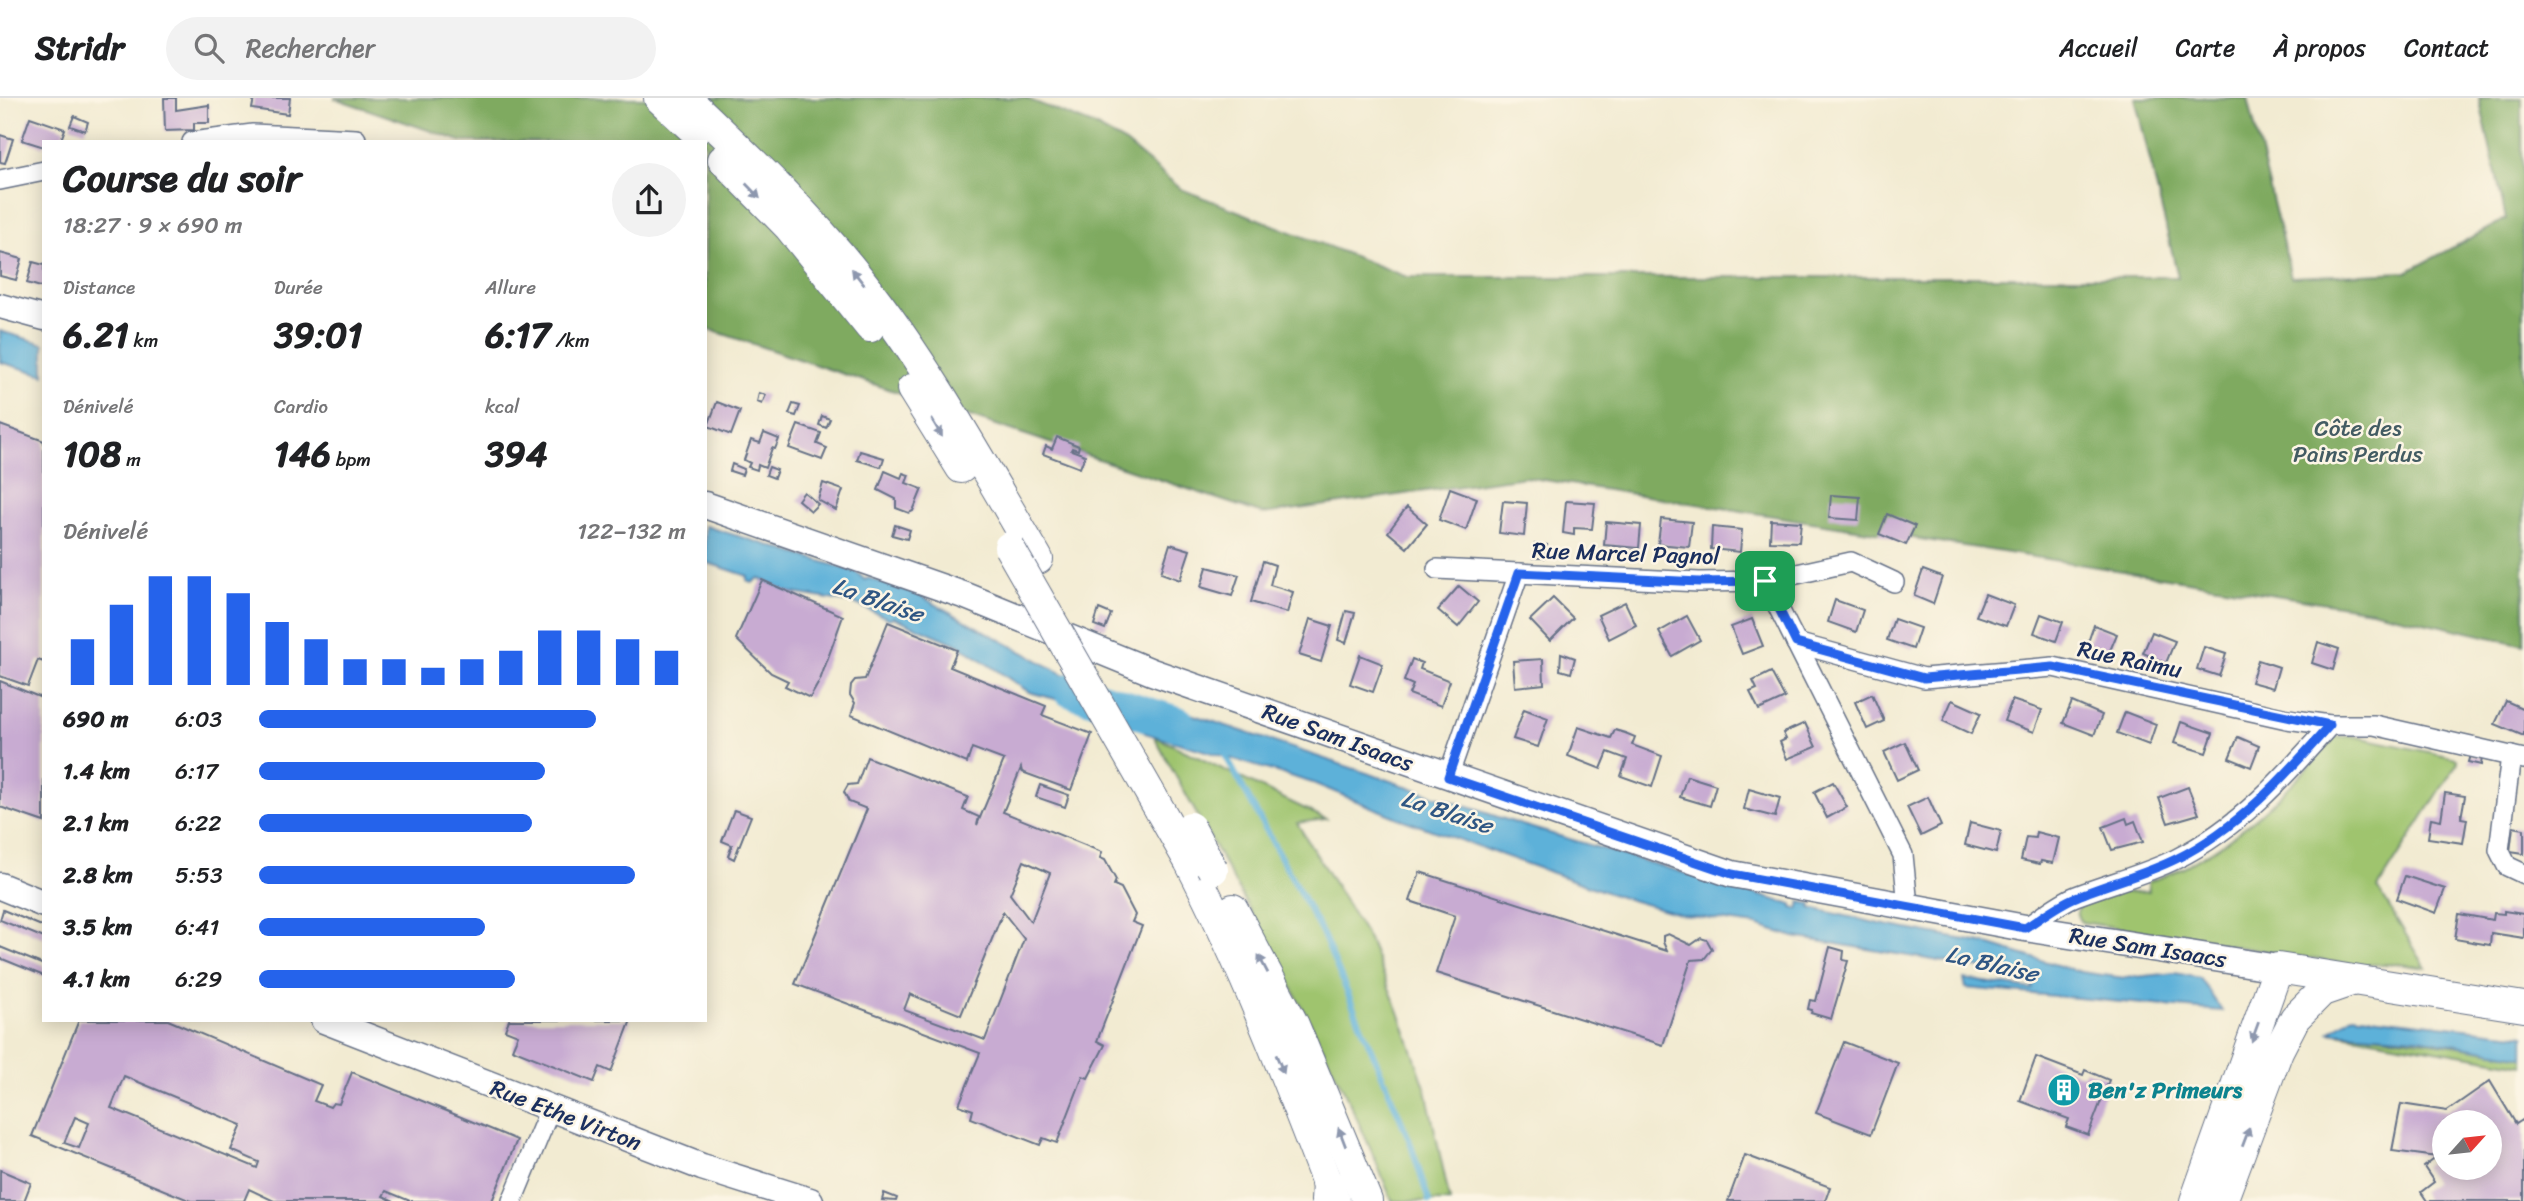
<!DOCTYPE html>
<html lang="fr">
<head>
<meta charset="utf-8">
<style>
  :root { --surface:#fff; --page:#f2f2f2; --text:#202124; --muted:#757577; --line:#e0e0e0; --accent:#2563eb }
  body { margin:0; font-family:Sriracha,sans-serif; background:var(--page); color:var(--text); height:100vh; display:flex; flex-direction:column; font-size:26px; white-space:nowrap }
  * { box-sizing:border-box; margin:0 }
  p { font-size:23px; color:var(--muted) }
  .icon { flex:none; width:38px; height:38px; fill:none; stroke:currentColor; stroke-width:2; stroke-linecap:round; stroke-linejoin:round }
  .map { position:relative; flex:1; overflow:hidden }
  .side { position:absolute; left:42px; top:42px; width:665px; height:882px; display:flex; flex-direction:column; background:var(--surface); border-radius:0px; box-shadow:0 4px 18px #0003 }
  .side>* { flex:none }
  .needle { width:46px; rotate:63deg }
  .tools { position:absolute; left:2432px; top:1012px; display:grid; gap:14px }
  .tools a { display:grid; place-items:center; width:70px; height:70px; border-radius:50%; background:var(--surface); box-shadow:0 4px 18px #0003; font-size:35px }
  .pin { position:absolute; display:grid; place-items:center; width:60px; height:60px; color:#fff; margin:-30px; border-radius:14px; box-shadow:0 4px 10px #0006 }
  .round { display:grid; place-items:center; flex:none; width:74px; height:74px; border-radius:37px; background:var(--page) }
  .overview { display:flex; align-items:center; justify-content:space-between; height:119px; padding:0 21px }
  h1 { font-size:38px; font-weight:700; line-height:52px }
  .figures { display:grid; grid-template-columns:repeat(3,1fr); gap:10px; height:119px; padding:7px 21px }
  .figures div { display:grid; align-content:center }
  .figures b { font-size:35px; font-weight:700 }
  .figures small { font-size:19px; font-weight:400 }
  .figures p { font-size:19px }
  .chart { height:196px; padding:14px 21px }
  .chart p { display:flex; justify-content:space-between }
  .chart svg { width:100%; height:126px; margin-top:7px; stroke:var(--accent); stroke-width:6 }
  ul { padding:0 21px; list-style:none; font-size:23px }
  li { display:grid; grid-template-columns:112px 84px 1fr; align-items:center; height:52px }
  li i { height:18px; border-radius:9px; background:var(--accent) }
  header { display:flex; align-items:center; gap:42px; box-sizing:border-box; height:98px; padding:0 35px; background:var(--surface); border-bottom:2px solid var(--line) }
  header strong { font-size:33px }
  nav { display:flex; gap:38px; margin-inline-start:auto; font-size:24px }
  .search { width:490px; height:63px; background:var(--page); display:flex; align-items:center; gap:18px; box-sizing:border-box; padding:0 24px; border-radius:38px; color:var(--muted); font-size:26px }
  .map>svg:first-child { display:block }
  .green { fill:#9fc46e; stroke:#5d7a66; stroke-width:2 }
  .forest { fill:#7faa61; stroke:#4d6c60; stroke-width:2 }
  .water { fill:#5db1d9; stroke:#3c709c; stroke-width:2 }
  .lines { fill:none; stroke-linecap:round; stroke-linejoin:round }
  .stream { stroke:#5db1d9; stroke-width:6 }
  .river { stroke:#5db1d9; stroke-width:35 }
  .building { fill:#c8abd2; fill-rule:evenodd }
  .minor-casing { stroke:#667187; stroke-width:22 }
  .tertiary-casing { stroke:#667187; stroke-width:27 }
  .secondary-casing { stroke:#667187; stroke-width:29 }
  .primary-casing { stroke:#667187; stroke-width:32 }
  .trunk-casing { stroke:#667187; stroke-width:34 }
  .minor { stroke:#fff; stroke-width:19 }
  .tertiary { stroke:#fff; stroke-width:24 }
  .secondary { stroke:#fff; stroke-width:26 }
  .primary { stroke:#fff; stroke-width:30 }
  .trunk { stroke:#fff; stroke-width:32 }
  .primary-bridge-casing { stroke:#667187; stroke-width:32; stroke-linecap:butt }
  .primary-bridge { stroke:#fff; stroke-width:30 }
  .oneway { fill:#8d97ae }
  .route-casing { stroke:#fff; stroke-width:14 }
  .route { stroke:#2563eb; stroke-width:9 }
  .labels { text-anchor:middle; stroke-width:5; stroke-linejoin:round; paint-order:stroke }
  .park-label { font-size:23px; fill:#435c63; stroke:#fcf5e5 }
  .street-label { font-size:23px; fill:#1b2f5e; stroke:#fcf5e5 }
  .culture-label { font-size:23px; font-weight:bold; fill:#0d838f; stroke:#fcf5e5; text-anchor:start }
  .water-label { font-size:24px; font-style:italic; fill:#2f5683; stroke:#fcf5e5 }
</style>
</head>
<body>
<header>
<strong>Stridr</strong>
<div class="search"><svg class="icon" aria-label="search" viewBox="0 0 24 24"><circle cx="10" cy="10" r="6"/><path d="M15 15l6 6"/></svg>Rechercher</div>
<nav><a>Accueil</a><a>Carte</a><a>À propos</a><a>Contact</a></nav>
</header>
<div class="map">
<svg width="2524" height="1103" viewBox="0 0 2524 1103">
  <rect width="100%" height="100%" fill="#fcf5e5"/>
  <filter id="ink" filterUnits="userSpaceOnUse"><feTurbulence type="fractalNoise" baseFrequency=".0143" numOctaves="2"/><feDisplacementMap in="SourceGraphic" scale="14" xChannelSelector="R" yChannelSelector="G"/><feConvolveMatrix kernelMatrix="1 2 1 2 8 2 1 2 1" color-interpolation-filters="sRGB"/></filter>
  <filter id="wash" filterUnits="userSpaceOnUse"><feTurbulence type="fractalNoise" baseFrequency=".00686" numOctaves="4" result="noise"/><feDisplacementMap in="SourceGraphic" scale="28" xChannelSelector="R" yChannelSelector="G"/><feGaussianBlur stdDeviation="1.57" result="paint"/><feColorMatrix in="noise" values="0 0 0 0 0 0 0 0 0 0 0 0 0 0 0 0 0 1.4 0 .05"/><feComposite in="paint" operator="in"/></filter>
  <g filter="url(#wash)">
    <rect width="100%" height="100%" fill="#f2ebd2"/>
    <g class="green">
      <path d="M1154 638 1326 721 1297 725 1369 842 1399 914 1426 992 1450 1103H1392C1328 940 1236 791 1154 638Z"/>
      <path d="M2353 638 2457 660 2458 664 2378 790 2426 870 2399 866 2352 867 2081 824 2077 814 2080 807 2101 796 2149 793 2148 784C2225 758 2282 699 2335 640Z"/>
      <path d="M2330 934C2396 938 2459 947 2524 959V967Z"/>
    </g>
    <path class="forest" d="M334 0H1025L1093 27 1126 45 1181 91 1407 179H2178L2135 0H2248L2291 179 2407 174 2506 121 2479 0H2522L2524 547 2371 512 1525 379 1263 416 705 230V44H463Z"/>
    <g class="water">
      <path d="M0 233 44 246V277L0 264Z"/>
      <path d="M705 428 856 474 865 482 868 480 915 495 1072 581 1089 610 1029 594 959 547 893 519 889 521 854 505 787 494 759 480 752 485 747 482 748 478 705 464Z"/>
      <path d="M1122 593 1522 727 1792 807V810L1798 811 1800 804 1812 806 1811 810 1880 826 1987 846 2080 874 2125 880 2175 875 2200 880 2222 913 1966 890 1964 881 2032 891 2033 886 1988 871 1794 839 1756 827 1683 817 1620 799 1398 720 1313 685 1145 635Z"/>
      <path d="M2353 917 2524 937V959L2418 940 2330 934Z"/>
    </g>
    <g class="lines">
      <path class="stream" d="M1223 653 1324 839 1409 1041 1429 1103"/>
      <path class="river" d="M1071 592 1178 626"/>
    </g>
    <g id="blocks">
      <g class="building">
        <path d="M164 0H176V12L209 7V25H194V32L165 33Z"/>
        <path d="M254 0H290L288 16 252 11Z"/>
        <path d="M74 18 88 24 85 33 70 28Z"/>
        <path d="M30 19 65 31 60 44H44V49L22 42Z"/>
        <path d="M0 37 13 41 5 65 0 64Z"/>
        <path d="M0 155 22 161 16 182 0 178Z"/>
        <path d="M33 164 44 167V190L27 185Z"/>
        <path d="M759 295 766 297 762 306 757 304Z"/>
        <path d="M717 304 740 313 731 337 708 328Z"/>
        <path d="M793 306 800 308 796 318 789 316Z"/>
        <path d="M822 318 830 321 826 330 819 327Z"/>
        <path d="M0 327 44 343V564L38 562 28 588 0 578Z"/>
        <path d="M798 327 821 335 817 346 827 350 822 362 789 350Z"/>
        <path d="M764 335 779 341 775 351 772 350 765 370 758 367 757 372 748 369 750 365 744 362 751 342 760 345Z"/>
        <path d="M1057 339 1079 348 1078 352 1072 350 1071 352 1085 357 1080 370 1043 356 1046 348 1052 351Z"/>
        <path d="M860 353 884 360 881 369 857 362Z"/>
        <path d="M732 366 744 371 742 377 730 373Z"/>
        <path d="M769 369 777 372 774 380 766 377Z"/>
        <path d="M885 373 901 380 903 375 909 377 906 385 922 391 913 413 909 415 896 410V401L878 392Z"/>
        <path d="M823 385 843 392 836 412 818 402Z"/>
        <path d="M1450 390 1477 400 1466 432 1439 422Z"/>
        <path d="M804 394 818 406 811 413 798 402Z"/>
        <path d="M1831 397 1860 399 1858 422 1829 420Z"/>
        <path d="M1503 403 1527 405 1524 438 1499 435Z"/>
        <path d="M1566 403 1595 405 1592 431 1574 430V437L1563 435Z"/>
        <path d="M1407 409 1427 426 1407 450 1388 434Z"/>
        <path d="M1887 416 1915 428 1906 447 1879 436Z"/>
        <path d="M1661 421 1692 424 1689 449 1658 446Z"/>
        <path d="M1771 422 1801 424 1799 444 1770 443Z"/>
        <path d="M1606 424 1641 427 1639 450 1604 447Z"/>
        <path d="M895 427 910 432 907 441 892 437Z"/>
        <path d="M1712 429 1742 432 1740 454 1711 451Z"/>
        <path d="M1170 446 1190 452 1180 482 1161 475Z"/>
        <path d="M1535 446 1547 447 1545 460H1533Z"/>
        <path d="M1263 463 1275 467 1270 487 1293 494 1287 515 1251 504Z"/>
        <path d="M1207 469 1239 477 1232 498 1201 489Z"/>
        <path d="M1923 472 1942 479 1933 506 1914 498Z"/>
        <path d="M762 482 843 518 820 582 810 600 785 588 788 583 771 575 736 541Z"/>
        <path d="M1459 488 1478 504 1458 529 1438 512Z"/>
        <path d="M1985 496 2014 507 2006 528 1976 518Z"/>
        <path d="M1553 500 1573 520 1550 543 1530 522Z"/>
        <path d="M1835 502 1863 512 1856 534 1828 524Z"/>
        <path d="M1625 504 1636 527 1609 541 1598 517Z"/>
        <path d="M1099 511 1111 516 1105 531 1094 527Z"/>
        <path d="M1346 513 1355 515 1346 545 1338 542Z"/>
        <path d="M2041 516 2063 524 2056 543 2034 535Z"/>
        <path d="M1687 518 1700 542 1672 558 1659 534Z"/>
        <path d="M1310 521 1332 528 1321 564 1299 557Z"/>
        <path d="M1752 521 1763 548 1742 556 1731 529Z"/>
        <path d="M1894 521 1920 530 1913 551 1887 542Z"/>
        <path d="M888 524 957 552 950 569 1046 608 1042 617 1092 636 1071 692 1022 674 1021 670 1003 714 1102 754 1100 760 1105 762 1116 782 1114 787 1121 790 1135 817 1132 824 1142 828 1097 943 1105 947 1088 980 1083 978 1057 1045 1043 1040 1040 1047 971 1020 973 1012 959 1007 980 955 795 886 867 711 849 704 844 694 848 687 857 686 867 659 968 699 963 712 979 719 977 727 1004 662 972 650 967 665 851 617 855 605 850 597 851 587 855 582 865 581ZM1024 763 1050 775 1031 824 1010 796ZM1003 814 1024 841 985 942 904 912 910 896 961 917Z"/>
        <path d="M2094 527 2117 536 2109 555 2087 547Z"/>
        <path d="M2152 534 2175 543 2166 565 2143 555Z"/>
        <path d="M2318 544 2339 551 2333 572 2312 565Z"/>
        <path d="M2204 549 2226 556 2219 578 2197 571Z"/>
        <path d="M1561 555 1575 560 1571 575 1560 572Z"/>
        <path d="M1360 557 1383 566 1373 594 1350 586Z"/>
        <path d="M1412 561 1422 565 1420 571 1450 583 1441 608 1409 596 1413 587 1404 583Z"/>
        <path d="M1543 561 1544 586 1515 589 1513 563Z"/>
        <path d="M2258 562 2279 569 2273 590 2251 584Z"/>
        <path d="M1771 574 1785 600 1759 612 1750 594 1757 591 1753 583Z"/>
        <path d="M0 583 44 601V724L0 709Z"/>
        <path d="M1872 596 1884 623 1867 631 1855 604Z"/>
        <path d="M1952 602 1981 615 1971 636 1943 623Z"/>
        <path d="M2012 602 2042 612 2034 634 2004 623Z"/>
        <path d="M2506 603 2524 611V638L2495 626Z"/>
        <path d="M2072 604 2102 617 2094 637 2063 625Z"/>
        <path d="M1524 611 1548 620 1538 649 1513 641Z"/>
        <path d="M2125 614 2156 626 2149 647 2117 635Z"/>
        <path d="M2181 624 2213 635 2206 655 2174 645Z"/>
        <path d="M1805 625 1816 649 1787 661 1780 644 1786 641 1783 635Z"/>
        <path d="M1578 629 1611 640 1615 632 1625 635 1635 639 1632 647 1662 658 1652 689 1621 678 1627 661 1608 654 1601 671 1568 658Z"/>
        <path d="M2238 639 2259 648 2251 669 2229 660Z"/>
        <path d="M1905 644 1918 672 1897 682 1884 654Z"/>
        <path d="M2470 657 2482 659 2481 667 2468 664Z"/>
        <path d="M1687 678 1716 687 1710 708 1680 699Z"/>
        <path d="M1833 684 1847 709 1827 720 1814 694Z"/>
        <path d="M1040 687 1069 697 1065 709 1036 699Z"/>
        <path d="M2188 689 2199 716 2168 725 2159 700Z"/>
        <path d="M1749 691 1780 700 1775 719 1744 711Z"/>
        <path d="M2445 695 2465 698 2461 720 2467 721 2463 745 2428 740 2431 720 2441 722Z"/>
        <path d="M1928 699 1941 728 1921 738 1907 709Z"/>
        <path d="M734 712 751 718 734 761 728 758 732 747 722 743Z"/>
        <path d="M2126 720 2128 726 2135 723 2143 744 2112 752 2103 729Z"/>
        <path d="M1970 725 2001 733 1996 755 1965 747Z"/>
        <path d="M2513 729 2524 731V756L2510 754Z"/>
        <path d="M2036 734 2059 740 2053 765 2041 763 2040 766 2021 762 2026 739 2035 740Z"/>
        <path d="M1420 774 1667 853 1663 844V838L1668 836 1691 847 1701 840 1707 842 1712 851 1704 861 1691 862 1663 947 1436 875 1455 818 1410 803Z"/>
        <path d="M2405 778 2445 791 2436 815 2397 801Z"/>
        <path d="M3 812 44 829V840L0 822Z"/>
        <path d="M2504 813 2524 816V840L2491 835 2490 847 2455 841 2459 816 2493 822 2494 815 2504 816Z"/>
        <path d="M0 849 44 867V878L0 860Z"/>
        <path d="M1830 849 1844 853 1843 862 1848 863 1831 921 1811 915 1812 912 1808 911 1810 902 1816 903Z"/>
        <path d="M79 922H168L321 987 314 1003 330 1009 333 1005 339 1006 352 974 517 1042 492 1103H410L386 1093 383 1098 394 1103H274L249 1091 244 1103H191L32 1038ZM124 978 242 1027 231 1052 259 1064 257 1070 111 1010ZM75 1019 89 1025 79 1050 64 1045Z"/>
        <path d="M509 922H631L611 974 600 969 594 984 512 951 518 937 505 932Z"/>
        <path d="M1844 944 1898 965 1871 1036 1816 1015Z"/>
        <path d="M2036 959 2083 977 2085 972 2109 982 2088 1037 2066 1029 2069 1021 2020 1003Z"/>
        <path d="M2490 983 2516 1026 2524 1021V1103H2427L2421 1094 2434 1084 2424 1069 2437 1059 2392 1053 2401 1006 2447 1013ZM2445 1024H2490V1069H2445Z"/>
        <path d="M1745 1057 1830 1089 1825 1103H1728Z"/>
        <path d="M0 1072 31 1085 24 1103H0Z"/>
        <path d="M884 1095 897 1100 896 1103 882 1102Z"/>
      </g>
    </g>
  </g>
  <g filter="url(#ink)">
    <use href="#blocks" fill-opacity="0" stroke="#667187" stroke-width="2"/>
    <g class="lines">
      <defs>
        <g id="minor">
          <path d="M192 44 253 36 356 41"/>
          <path d="M0 82 44 73"/>
          <path d="M1437 471 1699 484 1765 483 1851 464 1894 484"/>
          <path d="M1765 483 1903 757 1908 808"/>
          <path d="M1796 545 1924 580 2053 569 2287 621 2330 627H2374L2524 661"/>
          <path d="M2511 658 2499 752 2507 768 2524 776"/>
          <path d="M1448 679 1519 475"/>
          <path d="M2025 830C2041 820 2058 805 2076 798 2109 785 2144 777 2176 761 2240 729 2284 679 2330 627"/>
          <path d="M512 1103 550 1011"/>
        </g>
        <path id="tertiary" d="M0 208 44 220"/>
        <g id="secondary">
          <path d="M705 407 966 498 1152 574 1732 776 2025 830 2278 870"/>
          <path d="M0 788 44 806"/>
          <path d="M324 922 702 1069 810 1103"/>
        </g>
        <g id="primary">
          <path d="M659 0 695 33"/>
          <path d="M686 0C747 58 807 114 859 180 928 267 982 366 1038 461"/>
          <path d="M723 62 789 129 870 229"/>
          <path d="M912 291 961 370"/>
          <path d="M1189 763C1243 867 1285 976 1327 1085L1326 1103"/>
          <path d="M1233 811 1294 927 1367 1103"/>
          <path d="M2195 1103 2278 870 2524 909"/>
          <path d="M2222 1103 2278 953 2295 920 2322 893 2351 883"/>
        </g>
        <path id="trunk" d="M1327 1085 1334 1103"/>
      </defs>
      <use href="#minor" class="minor-casing"/>
      <use href="#tertiary" class="tertiary-casing"/>
      <use href="#secondary" class="secondary-casing"/>
      <use href="#primary" class="primary-casing"/>
      <use href="#trunk" class="trunk-casing"/>
      <use href="#minor" class="minor"/>
      <use href="#tertiary" class="tertiary"/>
      <use href="#secondary" class="secondary"/>
      <use href="#primary" class="primary"/>
      <use href="#trunk" class="trunk"/>
      <defs>
        <g id="primary-bridge">
          <path d="M1009 449 1189 763"/>
          <path d="M1190 729 1213 772"/>
        </g>
      </defs>
      <use href="#primary-bridge" class="primary-bridge-casing"/>
      <use href="#primary-bridge" class="primary-bridge"/>
    </g>
    <defs><path id="oneway-solid" d="M-6-.8H1V-3.2L6.5 0L1 3.2V.8H-6Z" transform="scale(1.75)"/></defs>
    <g class="oneway">
      <use href="#oneway-solid" transform="translate(753 93) rotate(46)"/>
      <use href="#oneway-solid" transform="translate(858 179) rotate(-128)"/>
      <use href="#oneway-solid" transform="translate(937 330) rotate(59)"/>
      <use href="#oneway-solid" transform="translate(1263 866) rotate(-118)"/>
      <use href="#oneway-solid" transform="translate(2255 934) rotate(110)"/>
      <use href="#oneway-solid" transform="translate(1280 966) rotate(67)"/>
      <use href="#oneway-solid" transform="translate(1342 1039) rotate(-111)"/>
      <use href="#oneway-solid" transform="translate(2246 1039) rotate(-69)"/>
    </g>
  </g>
  <g class="lines" filter="url(#ink)">
    <defs>
      <path id="route" d="M1519 475 1699 484 1765 483 1796 545 1924 580 2053 569 2330 627C2284 679 2240 729 2176 761 2144 777 2109 785 2076 799 2058 806 2041 820 2025 830L1732 776 1448 679Z"/>
    </defs>
    <use href="#route" class="route-casing"/>
    <use href="#route" class="route"/>
  </g>
  <defs>
    <symbol id="building-disc" viewBox="-11 -11 22 22"><circle r="9.5" fill="#0f9aa8" stroke="#fcf5e5"/><path d="M-4-6H4V6H1V3H-1V6H-4ZM-2.5-4.3h1.7v1.8h-1.7ZM.8-4.3h1.7v1.8H.8ZM-2.5-1h1.7V.8h-1.7ZM.8-1h1.7V.8H.8Z" fill="#fff"/></symbol>
  </defs>
  <g fill-rule="evenodd">
    <use href="#building-disc" x="2045" y="973" width="38" height="38"/>
  </g>
  <g class="labels">
    <g class="park-label">
      <text x="2358" y="338">Côte des<tspan x="2358" dy="26">Pains Perdus</tspan></text>
    </g>
    <g class="street-label">
      <text transform="translate(1626 455) rotate(2)" y="8">Rue Marcel Pagnol</text>
      <text transform="translate(2130 561) rotate(12)" y="8">Rue Raimu</text>
      <text transform="translate(1338 639) rotate(20)" y="8">Rue Sam Isaacs</text>
      <text transform="translate(2148 849) rotate(9)" y="8">Rue Sam Isaacs</text>
      <text transform="translate(566 1017) rotate(21)" y="8">Rue Ethe Virton</text>
    </g>
    <g class="culture-label">
      <text x="2088" y="1000">Ben'z Primeurs</text>
    </g>
    <g class="water-label">
      <text transform="translate(878 502) rotate(19)" y="8">La Blaise</text>
      <text transform="translate(1447 714) rotate(18)" y="8">La Blaise</text>
      <text transform="translate(1992 866) rotate(13)" y="8">La Blaise</text>
    </g>
  </g>
</svg>
<div class="tools">
<a><svg class="needle" viewBox="-14 -14 28 28"><path d="M0-13l5 13h-10z" fill="#e53935"/><path d="M0 13l5-13h-10z" fill="#757577"/></svg></a>
</div>
<div class="pin" style="left:1765px;top:483px;background:#1e9e55"><svg class="icon" aria-label="arrive" viewBox="0 0 24 24"><path d="M6 21V4h12l-3 4 3 4H6"/></svg></div>
<section class="side">
<div class="overview"><div><h1>Course du soir</h1><p>18:27 · 9 × 690 m</p></div><a class="round"><svg class="icon" aria-label="share" viewBox="0 0 24 24"><path d="M12 15V3M7 8l5-5 5 5M5 13v7h14v-7"/></svg></a></div>
<div class="figures">
<div><p>Distance</p><b>6.21<small> km</small></b></div>
<div><p>Durée</p><b>39:01</b></div>
<div><p>Allure</p><b>6:17<small> /km</small></b></div>
</div>
<div class="figures">
<div><p>Dénivelé</p><b>108<small> m</small></b></div>
<div><p>Cardio</p><b>146<small> bpm</small></b></div>
<div><p>kcal</p><b>394</b></div>
</div>
<div class="chart"><p><span>Dénivelé</span>122–132 m</p>
<svg viewBox="0 0 160 44" preserveAspectRatio="none"><path d="M5 44V28M15 44V16M25 44V6M35 44V6M45 44V12M55 44V22M65 44V28M75 44V35M85 44V35M95 44V38M105 44V35M115 44V32M125 44V25M135 44V25M145 44V28M155 44V32"/></svg>
</div>
<ul>
<li><b>690 m</b>6:03<i style="width:79%"></i></li>
<li><b>1.4 km</b>6:17<i style="width:67%"></i></li>
<li><b>2.1 km</b>6:22<i style="width:64%"></i></li>
<li><b>2.8 km</b>5:53<i style="width:88%"></i></li>
<li><b>3.5 km</b>6:41<i style="width:53%"></i></li>
<li><b>4.1 km</b>6:29<i style="width:60%"></i></li>
</ul>
</section>
</div>
</body>
</html>
